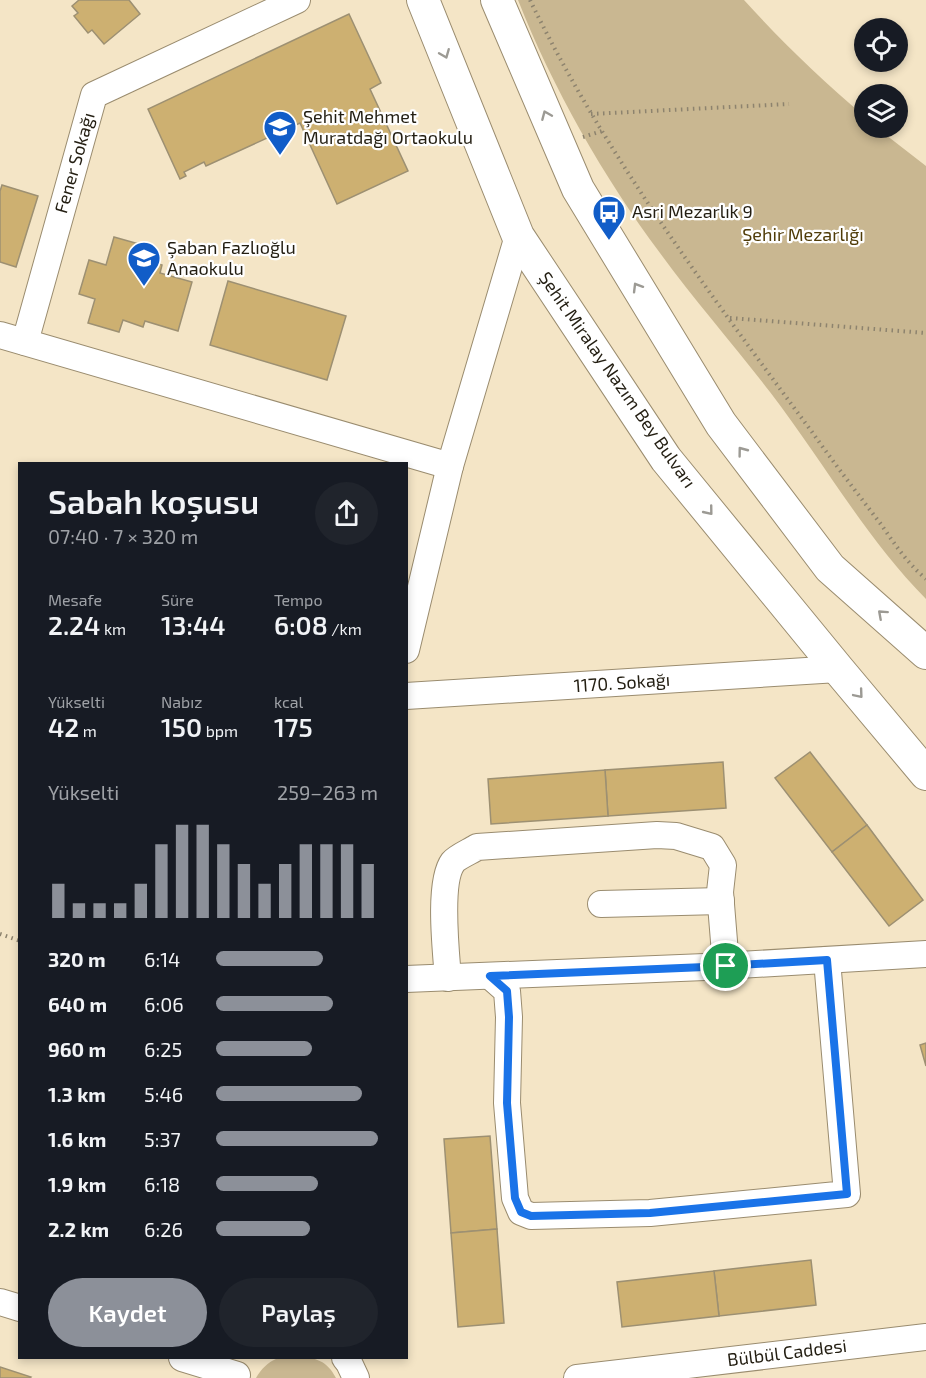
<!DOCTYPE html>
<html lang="tr">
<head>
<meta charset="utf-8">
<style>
  :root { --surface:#171b24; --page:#20242c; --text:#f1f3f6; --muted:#9ea1a6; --accent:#8c9099 }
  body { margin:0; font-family:"Exo 2",sans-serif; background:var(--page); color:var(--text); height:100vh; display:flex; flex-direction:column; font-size:22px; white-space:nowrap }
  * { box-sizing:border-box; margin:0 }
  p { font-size:20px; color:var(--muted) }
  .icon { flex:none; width:33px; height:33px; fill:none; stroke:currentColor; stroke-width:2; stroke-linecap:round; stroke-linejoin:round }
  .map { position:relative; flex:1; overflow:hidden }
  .drawer { position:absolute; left:18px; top:462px; width:390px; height:897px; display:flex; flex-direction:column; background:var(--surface); border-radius:0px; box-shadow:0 3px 9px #0003 }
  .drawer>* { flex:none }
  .fabs { position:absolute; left:854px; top:18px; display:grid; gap:12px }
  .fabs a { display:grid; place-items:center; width:54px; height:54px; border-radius:50%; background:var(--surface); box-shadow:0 3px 9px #0003; font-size:30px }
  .pin { position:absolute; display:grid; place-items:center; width:51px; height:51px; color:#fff; margin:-26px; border:3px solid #fff; border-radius:50%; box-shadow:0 2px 6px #0007 }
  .round { display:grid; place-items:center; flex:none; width:63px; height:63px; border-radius:32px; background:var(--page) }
  .headline { display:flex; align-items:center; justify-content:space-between; height:102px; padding:0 30px }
  h1 { font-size:33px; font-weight:600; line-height:45px }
  .figures { display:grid; grid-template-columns:repeat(3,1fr); gap:9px; height:102px; padding:6px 30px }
  .figures div { display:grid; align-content:center }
  .figures b { font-size:26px; font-weight:600 }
  .figures small { font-size:16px; font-weight:400 }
  .figures p { font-size:16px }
  .chart { height:168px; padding:12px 30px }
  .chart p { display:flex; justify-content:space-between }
  .chart svg { width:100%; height:108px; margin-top:6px; stroke:var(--accent); stroke-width:6 }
  .button { display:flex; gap:12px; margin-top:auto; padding:12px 30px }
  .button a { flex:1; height:69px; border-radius:36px; background:var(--accent); color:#fff; font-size:24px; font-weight:600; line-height:69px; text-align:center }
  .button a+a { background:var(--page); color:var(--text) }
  ul { padding:0 30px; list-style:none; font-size:20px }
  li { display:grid; grid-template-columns:96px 72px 1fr; align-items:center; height:45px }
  li i { height:15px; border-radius:8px; background:var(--accent) }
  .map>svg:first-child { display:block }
  .green { fill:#c9b791 }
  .building { fill:#cdb071; stroke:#9d9072; stroke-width:1.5 }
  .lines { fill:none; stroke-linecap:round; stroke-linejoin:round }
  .minor-casing { stroke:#9a8c6f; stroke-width:28 }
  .major-casing { stroke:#9a8c6f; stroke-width:34 }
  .path { stroke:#8d836e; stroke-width:4; stroke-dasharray:1.5 4.5; stroke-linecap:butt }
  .minor { stroke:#fff; stroke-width:26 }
  .major { stroke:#fff; stroke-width:32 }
  .oneway { stroke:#9c9a94 }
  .route-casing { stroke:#fff; stroke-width:12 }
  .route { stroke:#1a73e8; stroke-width:8 }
  .labels { text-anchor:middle; stroke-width:4.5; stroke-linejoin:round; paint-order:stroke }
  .poi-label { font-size:18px; fill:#231e12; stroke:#fff; text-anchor:start }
  .street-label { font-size:18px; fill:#231e12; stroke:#fff }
  .park-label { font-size:18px; fill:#503c08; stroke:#fff }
</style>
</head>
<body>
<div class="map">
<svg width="926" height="1378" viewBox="0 0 926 1378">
  <rect width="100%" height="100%" fill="#f4e5c6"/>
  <g class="green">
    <path d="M518 0H744C781 41 822 80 864 116V128H877L926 166V599C865 537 823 461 770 392 734 345 695 301 660 253 604 178 552 87 518 0Z"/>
    <path d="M278 1358C303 1358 323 1352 336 1378H256C261 1369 268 1362 278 1358Z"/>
  </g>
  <g class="building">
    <path d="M79 0H129L140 14 104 44 92 30 88 33 74 16 78 13 72 6Z"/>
    <path d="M349 14 381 83 370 89 408 171 337 204 300 123 206 166 204 162 184 172 186 176 180 179 148 109Z"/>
    <path d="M2 185 38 196 16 267 0 262V191Z"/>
    <path d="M114 237 146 246 142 259 162 265 160 273 192 282 178 331 145 321 143 327 123 320 119 332 88 323 95 299 79 294 89 260 106 265Z"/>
    <path d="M228 281 346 316 327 380 210 345Z"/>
    <path d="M810 752 867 825 832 852 775 778Z"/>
    <path d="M723 762 726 808 608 816 605 770Z"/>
    <path d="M605 770 608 816 491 824 488 779Z"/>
    <path d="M867 825 923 900 889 926 832 852Z"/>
    <path d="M926 1043V1066L920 1045Z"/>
    <path d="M490 1136 497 1229 451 1233 444 1139Z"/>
    <path d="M497 1229 504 1323 458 1327 451 1233Z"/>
    <path d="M811 1260 816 1305 719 1316 714 1271Z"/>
    <path d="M714 1271 719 1316 622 1327 617 1282Z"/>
    <path d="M0 1367 31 1377 30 1378H0Z"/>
  </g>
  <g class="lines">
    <defs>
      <g id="minor">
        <path d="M0 335 450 466"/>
        <path d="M25 342 94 95 297 0"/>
        <path d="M406 650 450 466 518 236"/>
        <path d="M406 696 838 669"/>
        <path d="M601 904 721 901"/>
        <path d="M490 976 507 991 509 1017 507 1103 515 1198 521 1212 531 1216 650 1213 847 1194 827 960"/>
        <path d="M448 978C446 952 438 882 453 862 457 857 471 851 477 847L657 835 676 836 712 847 723 865 720 892 726 966"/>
        <path d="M406 979 705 967 926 954"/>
        <path d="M0 1302 20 1308"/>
        <path d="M182 1358 237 1375"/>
        <path d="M345 1358 349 1363 356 1378"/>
        <path d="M577 1378 926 1337"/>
      </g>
      <g id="major">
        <path d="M423 0 518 236 666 459 838 669 926 774"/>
        <path d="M497 0 578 189 721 424 830 568 926 653"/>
      </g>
    </defs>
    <use href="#minor" class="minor-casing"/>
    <use href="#major" class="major-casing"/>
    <g class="path">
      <path d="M530 0C605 155 710 294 812 432 834 463 857 493 880 523 894 543 907 563 926 579"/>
      <path d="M591 114 789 104"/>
      <path d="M583 137 602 131"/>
      <path d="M730 318 926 333"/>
      <path d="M0 934 20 941"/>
    </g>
    <use href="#minor" class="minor"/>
    <use href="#major" class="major"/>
  </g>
  <defs><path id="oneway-chevron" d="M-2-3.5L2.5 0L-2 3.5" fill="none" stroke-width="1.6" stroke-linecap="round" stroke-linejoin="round" transform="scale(1.5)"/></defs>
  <g class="oneway">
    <use href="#oneway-chevron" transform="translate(445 54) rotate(68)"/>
    <use href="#oneway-chevron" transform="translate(546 115) rotate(-113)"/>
    <use href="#oneway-chevron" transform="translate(637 287) rotate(-121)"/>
    <use href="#oneway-chevron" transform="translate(742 451) rotate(-127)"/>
    <use href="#oneway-chevron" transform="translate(709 511) rotate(51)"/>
    <use href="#oneway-chevron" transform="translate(882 614) rotate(-138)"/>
    <use href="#oneway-chevron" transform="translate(859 694) rotate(50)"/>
  </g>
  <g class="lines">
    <defs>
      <path id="route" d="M827 960 847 1194 650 1213 531 1216 521 1212 515 1198 507 1103 509 1017 507 991 490 976 705 967Z"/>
    </defs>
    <use href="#route" class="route-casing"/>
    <use href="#route" class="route"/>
  </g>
  <defs>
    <symbol id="school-pin" viewBox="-11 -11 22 30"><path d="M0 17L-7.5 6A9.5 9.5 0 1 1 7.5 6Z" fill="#115dc8" stroke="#fff"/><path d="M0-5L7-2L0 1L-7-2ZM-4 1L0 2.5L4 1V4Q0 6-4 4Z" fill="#fff"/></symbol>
    <symbol id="bus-pin" viewBox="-11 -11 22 30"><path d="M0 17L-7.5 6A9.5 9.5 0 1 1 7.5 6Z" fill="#115dc8" stroke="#fff"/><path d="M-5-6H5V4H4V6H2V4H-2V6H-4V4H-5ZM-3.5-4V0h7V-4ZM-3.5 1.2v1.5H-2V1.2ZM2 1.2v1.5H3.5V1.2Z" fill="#fff"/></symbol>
  </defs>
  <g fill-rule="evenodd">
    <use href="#school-pin" x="261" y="108" width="38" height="52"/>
    <use href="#bus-pin" x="590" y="193" width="38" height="52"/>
    <use href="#school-pin" x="125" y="239" width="38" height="52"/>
  </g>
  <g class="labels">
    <g class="poi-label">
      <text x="303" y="123">Şehit Mehmet<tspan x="303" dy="21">Muratdağı Ortaokulu</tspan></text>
      <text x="632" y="218">Asri Mezarlık 9</text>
      <text x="167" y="254">Şaban Fazlıoğlu<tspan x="167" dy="21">Anaokulu</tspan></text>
    </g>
    <g class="street-label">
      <text transform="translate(75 163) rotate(-74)" y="6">Fener Sokağı</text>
      <text transform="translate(617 380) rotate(55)" y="6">Şehit Miralay Nazım Bey Bulvarı</text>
      <text transform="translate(622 683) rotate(-4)" y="6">1170. Sokağı</text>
      <text transform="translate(787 1353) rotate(-7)" y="6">Bülbül Caddesi</text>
    </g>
    <g class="park-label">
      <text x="803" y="241">Şehir Mezarlığı</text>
    </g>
  </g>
</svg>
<div class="fabs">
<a><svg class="icon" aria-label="locate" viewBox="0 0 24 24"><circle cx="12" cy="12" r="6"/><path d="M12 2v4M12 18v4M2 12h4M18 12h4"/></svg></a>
<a><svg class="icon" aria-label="layers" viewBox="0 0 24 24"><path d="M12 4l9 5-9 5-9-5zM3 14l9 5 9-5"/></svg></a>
</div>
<div class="pin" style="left:726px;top:966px;background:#1e9e55"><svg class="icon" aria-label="arrive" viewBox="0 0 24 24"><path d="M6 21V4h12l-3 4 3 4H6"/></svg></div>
<section class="drawer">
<div class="headline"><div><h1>Sabah koşusu</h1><p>07:40 · 7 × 320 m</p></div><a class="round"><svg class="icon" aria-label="share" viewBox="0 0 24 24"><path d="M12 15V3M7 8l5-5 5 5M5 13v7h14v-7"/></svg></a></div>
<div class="figures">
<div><p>Mesafe</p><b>2.24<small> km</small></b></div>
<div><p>Süre</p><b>13:44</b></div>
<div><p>Tempo</p><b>6:08<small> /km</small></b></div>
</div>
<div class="figures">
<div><p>Yükselti</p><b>42<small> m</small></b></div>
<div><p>Nabız</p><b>150<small> bpm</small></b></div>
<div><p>kcal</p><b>175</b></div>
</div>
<div class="chart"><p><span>Yükselti</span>259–263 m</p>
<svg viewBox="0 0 160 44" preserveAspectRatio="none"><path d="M5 44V30M15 44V38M25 44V38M35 44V38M45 44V30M55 44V14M65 44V6M75 44V6M85 44V14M95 44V22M105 44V30M115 44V22M125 44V14M135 44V14M145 44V14M155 44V22"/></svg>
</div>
<ul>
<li><b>320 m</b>6:14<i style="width:66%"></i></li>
<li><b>640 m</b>6:06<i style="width:72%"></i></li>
<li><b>960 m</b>6:25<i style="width:59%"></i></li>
<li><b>1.3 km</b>5:46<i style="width:90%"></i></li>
<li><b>1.6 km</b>5:37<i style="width:100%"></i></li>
<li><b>1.9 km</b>6:18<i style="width:63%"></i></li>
<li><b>2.2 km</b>6:26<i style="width:58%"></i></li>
</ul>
<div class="button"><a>Kaydet</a><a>Paylaş</a></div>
</section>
</div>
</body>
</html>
